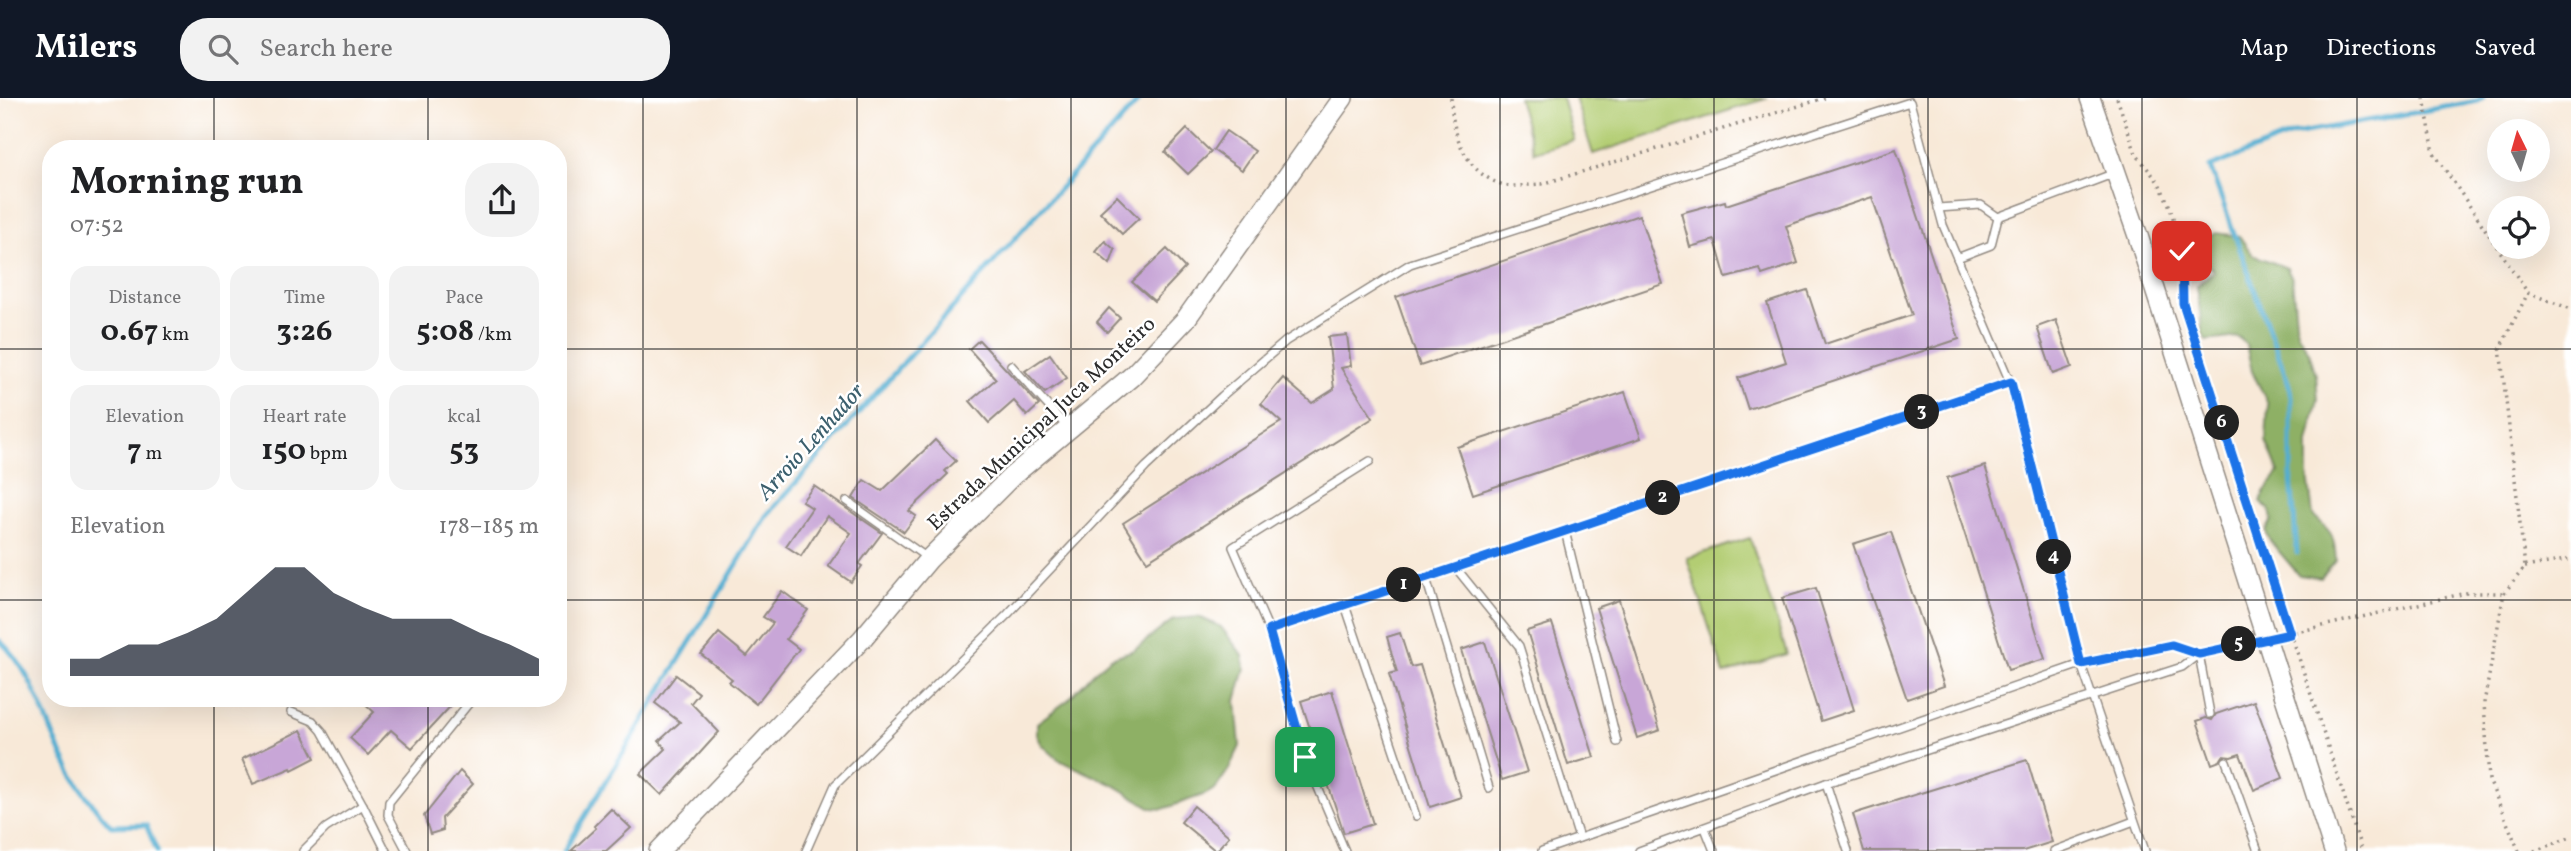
<!DOCTYPE html>
<html lang="en">
<head>
<meta charset="utf-8">
<style>
  :root { --surface:#fff; --page:#f2f2f2; --text:#202124; --muted:#757577; --accent:#111827 }
  body { margin:0; font-family:Vollkorn,serif; background:var(--page); color:var(--text); height:100vh; display:flex; flex-direction:column; font-size:26px; white-space:nowrap }
  * { box-sizing:border-box; margin:0 }
  p { font-size:23px; color:var(--muted) }
  .icon { flex:none; width:38px; height:38px; fill:none; stroke:currentColor; stroke-width:2; stroke-linecap:round; stroke-linejoin:round }
  .map { position:relative; flex:1; overflow:hidden }
  .drawer { position:absolute; left:42px; top:42px; width:525px; height:567px; display:flex; flex-direction:column; background:var(--surface); border-radius:28px; box-shadow:0 7px 28px #0002 }
  .drawer>* { flex:none }
  .needle { width:46px; rotate:355deg }
  .buttons { position:absolute; left:2487px; top:21px; display:grid; gap:14px }
  .buttons a { display:grid; place-items:center; width:63px; height:63px; border-radius:50%; background:var(--surface); box-shadow:0 7px 28px #0002; font-size:35px }
  .pin { position:absolute; display:grid; place-items:center; width:60px; height:60px; color:#fff; margin:-30px; border-radius:14px; box-shadow:0 4px 10px #0006 }
  .km { position:absolute; width:35px; height:35px; margin:-18px; border-radius:50%; background:#222; color:#fff; font-size:19px; line-height:35px; text-align:center }
  .round { display:grid; place-items:center; flex:none; width:74px; height:74px; border-radius:28px; background:var(--page) }
  .head { display:flex; align-items:center; justify-content:space-between; height:119px; padding:0 28px }
  h1 { font-size:38px; font-weight:700; line-height:52px }
  .stats { display:grid; grid-template-columns:repeat(3,1fr); gap:10px; height:119px; padding:7px 28px }
  .stats div { display:grid; align-content:center; border-radius:18px; background:var(--page); text-align:center }
  .stats b { font-size:30px; font-weight:700 }
  .stats small { font-size:19px; font-weight:400 }
  .stats p { font-size:19px }
  .chart { height:196px; padding:14px 28px }
  .chart p { display:flex; justify-content:space-between }
  .chart svg { width:100%; height:126px; margin-top:7px; fill:var(--accent); opacity:.7 }
  header { display:flex; align-items:center; gap:42px; box-sizing:border-box; height:98px; padding:0 35px; background:var(--accent); color:#fff }
  header strong { font-size:33px }
  nav { display:flex; gap:38px; margin-inline-start:auto; font-size:24px }
  .search { width:490px; height:63px; background:var(--page); display:flex; align-items:center; gap:18px; box-sizing:border-box; padding:0 24px; border-radius:28px; color:var(--muted); font-size:26px }
  .map>svg:first-child { display:block }
  .green { fill:#b3cd73; stroke:#6f7c4f; stroke-width:2 }
  .forest { fill:#8eb065; stroke:#5c6e48; stroke-width:2 }
  .lines { fill:none; stroke-linecap:round; stroke-linejoin:round }
  .stream { stroke:#53aed1; stroke-width:5 }
  .building { fill:#c8a6d7 }
  .service-casing { stroke:#928a82; stroke-width:10 }
  .tertiary-casing { stroke:#928a82; stroke-width:22 }
  .path { stroke:#928a82; stroke-width:3.5; stroke-dasharray:2 5; stroke-linecap:butt }
  .service { stroke:#fff; stroke-width:7 }
  .tertiary { stroke:#fff; stroke-width:19 }
  .route-casing { stroke:#fff; stroke-width:14 }
  .route { stroke:#1a73e8; stroke-width:9 }
  .grid { fill:none; stroke:#2b2b2b; stroke-width:2; stroke-opacity:0.55 }
  .labels { text-anchor:middle; stroke-width:5; stroke-linejoin:round; paint-order:stroke }
  .street-label { font-size:21px; fill:#2b2b2b; stroke:#fff }
  .water-label { font-size:23px; font-style:italic; fill:#3b5f6d; stroke:#fff }
</style>
</head>
<body>
<header>
<strong>Milers</strong>
<div class="search"><svg class="icon" aria-label="search" viewBox="0 0 24 24"><circle cx="10" cy="10" r="6"/><path d="M15 15l6 6"/></svg>Search here</div>
<nav><a>Map</a><a>Directions</a><a>Saved</a></nav>
</header>
<div class="map">
<svg width="2571" height="753" viewBox="0 0 2571 753">
  <rect width="100%" height="100%" fill="#fff"/>
  <filter id="ink" filterUnits="userSpaceOnUse"><feTurbulence type="fractalNoise" baseFrequency=".0143" numOctaves="2"/><feDisplacementMap in="SourceGraphic" scale="14" xChannelSelector="R" yChannelSelector="G"/><feConvolveMatrix kernelMatrix="1 2 1 2 8 2 1 2 1" color-interpolation-filters="sRGB"/></filter>
  <filter id="wash" filterUnits="userSpaceOnUse"><feTurbulence type="fractalNoise" baseFrequency=".00686" numOctaves="4" result="noise"/><feDisplacementMap in="SourceGraphic" scale="28" xChannelSelector="R" yChannelSelector="G"/><feGaussianBlur stdDeviation="1.57" result="paint"/><feColorMatrix in="noise" values="0 0 0 0 0 0 0 0 0 0 0 0 0 0 0 0 0 1.4 0 .05"/><feComposite in="paint" operator="in"/></filter>
  <g filter="url(#wash)">
    <rect width="100%" height="100%" fill="#f8e9d8"/>
    <g class="green">
      <path d="M1518 0H1562L1574 42 1534 54Z"/>
      <path d="M1575 0H1768L1593 56Z"/>
      <path d="M1750 440 1787 556 1724 576 1687 460Z"/>
    </g>
    <g class="forest">
      <path d="M2215 135 2239 138 2253 157 2287 170 2292 180 2297 234 2309 254 2316 277 2318 302 2308 345V377L2313 417C2332 435 2334 435 2336 462L2321 480 2299 477 2270 443 2266 433 2272 422 2270 412 2261 404 2264 394 2279 375 2266 343 2268 306 2252 273 2246 247 2239 239 2206 243 2202 233 2197 188 2214 173 2206 165 2205 141Z"/>
      <path d="M1199 519 1221 529 1243 558 1245 570 1236 603 1240 648 1229 671 1216 690 1206 696 1163 711 1152 710 1112 686 1059 662 1042 647 1037 637V625L1068 602 1093 575 1111 560 1134 552 1174 521Z"/>
    </g>
    <g class="lines">
      <g class="stream">
        <path d="M2297 455 2291 379V292L2210 69 2294 36 2478 3 2483 0"/>
        <path d="M0 543C32 572 44 619 62 657 75 684 91 707 111 728L146 727 157 753"/>
        <path d="M564 753 766 418 1141 0"/>
      </g>
    </g>
    <g id="blocks">
      <g class="building">
        <path d="M1187 31 1211 54 1188 76 1165 54Z"/>
        <path d="M1226 33 1255 53 1242 72 1213 52Z"/>
        <path d="M1896 51 1959 241 1748 311 1738 280 1786 264 1767 205 1807 192 1825 246 1912 217 1872 99 1786 128 1798 165 1762 177 1760 171 1726 180 1715 142 1690 149 1681 115 1725 103 1726 107Z"/>
        <path d="M1117 98 1139 120 1122 136 1100 114Z"/>
        <path d="M1639 117 1663 186 1420 268 1396 199Z"/>
        <path d="M1105 143 1115 152 1110 166 1096 154Z"/>
        <path d="M1167 151 1185 170 1154 203 1132 184Z"/>
        <path d="M1109 210 1120 220 1107 234 1097 224Z"/>
        <path d="M2056 222 2072 269 2053 276 2037 229Z"/>
        <path d="M1347 237 1351 268 1341 270 1373 320 1147 463 1123 425 1281 324 1261 306 1283 280 1312 305 1334 291 1328 239Z"/>
        <path d="M979 242 1039 307 1027 318 1014 303 989 325 970 303 996 281 969 251Z"/>
        <path d="M1050 256 1067 280 1045 295 1025 273Z"/>
        <path d="M1625 294 1641 340 1473 396 1457 349Z"/>
        <path d="M935 342 956 363 945 373 948 376 909 413 916 418 904 434 853 400 864 382 882 393Z"/>
        <path d="M1985 368 2045 561 2008 572 1947 380Z"/>
        <path d="M814 388 882 435 859 466 862 468 851 484 828 468 851 435 827 418 801 458 786 448 812 410 802 403Z"/>
        <path d="M1891 434 1944 588 1907 601 1853 446Z"/>
        <path d="M1816 490 1854 612 1821 623 1782 500Z"/>
        <path d="M782 493 808 512 786 541 799 551 756 606 729 584 732 581 701 556 719 535 747 558 773 525 763 519Z"/>
        <path d="M1619 502 1660 632 1637 640 1596 510Z"/>
        <path d="M1552 525 1594 659 1568 667 1527 533Z"/>
        <path d="M1400 535 1411 569 1420 567 1461 699 1430 709 1389 576 1397 574 1387 539Z"/>
        <path d="M1485 544 1527 674 1502 682 1461 552Z"/>
        <path d="M676 577 699 595 691 605 719 634 662 697 640 676 666 651 659 643 680 624 655 605Z"/>
        <path d="M1332 593 1373 726 1344 735 1301 603Z"/>
        <path d="M359 600H458L412 650 391 632 368 657 350 640 374 614Z"/>
        <path d="M2254 603 2283 680 2254 692 2240 656 2231 659 2223 658 2220 663 2212 666 2197 623 2206 620 2212 622 2216 616Z"/>
        <path d="M301 632 315 660 292 672 291 670 253 686 242 661Z"/>
        <path d="M2027 662 2052 744 2023 753H1864L1853 716Z"/>
        <path d="M460 673 473 686 442 720 443 732 430 736 424 718Z"/>
        <path d="M1194 708 1229 738 1216 753 1181 724Z"/>
        <path d="M611 711 631 730 606 753H571L596 730 594 728Z"/>
      </g>
    </g>
  </g>
  <g filter="url(#ink)">
    <use href="#blocks" fill-opacity="0" stroke="#928a82" stroke-width="2"/>
    <g class="lines">
      <defs>
        <g id="service">
          <path d="M1938 110 1981 107 1998 119 2115 75"/>
          <path d="M1957 160 1991 147 1998 119"/>
          <path d="M1011 267 1067 329"/>
          <path d="M847 403 926 459"/>
          <path d="M558 414 559 411"/>
          <path d="M1565 433 1617 644"/>
          <path d="M1456 470 1519 548 1579 740"/>
          <path d="M1426 480 1489 690"/>
          <path d="M1345 507 1416 718"/>
          <path d="M1269 532 1233 449 1370 363"/>
          <path d="M2199 556 2210 616"/>
          <path d="M291 614 313 623 322 633 363 707 386 753"/>
          <path d="M2226 663 2258 753"/>
          <path d="M1826 685 1848 753"/>
          <path d="M1705 730 1714 753"/>
          <path d="M303 753 326 730 363 707"/>
          <path d="M407 753 388 717 389 704 473 600"/>
          <path d="M806 753 835 687 1008 516 1146 369 1222 298 1286 243 1410 166 1910 4 1943 127 2010 284 1269 532 1305 659 1345 753"/>
          <path d="M1542 753 2081 566 2010 284"/>
          <path d="M1639 753 1826 685 2182 569 2199 556 2263 541"/>
          <path d="M2054 753 2134 723"/>
          <path d="M2145 753 2081 566 2172 547 2199 556"/>
        </g>
        <g id="tertiary">
          <path d="M2090 0 2138 138 2334 753"/>
          <path d="M659 753 862 541 929 461 1012 378 1131 279 1186 221 1343 0"/>
        </g>
      </defs>
      <use href="#service" class="service-casing"/>
      <use href="#tertiary" class="tertiary-casing"/>
      <g class="path">
        <path d="M1451 0C1452 36 1465 76 1504 87 1514 90 1531 86 1542 86L1825 0"/>
        <path d="M2117 0 2136 56 2159 85 2170 109 2182 153 2183 205 2362 753"/>
        <path d="M2424 0 2434 55 2528 195 2571 211"/>
        <path d="M2525 469 2571 461"/>
        <path d="M2288 536 2466 495H2503"/>
        <path d="M2519 753 2489 682 2484 605 2504 495 2525 469 2500 250 2528 195"/>
        <path d="M2534 753 2571 739"/>
      </g>
      <use href="#service" class="service"/>
      <use href="#tertiary" class="tertiary"/>
    </g>
  </g>
  <g class="lines" filter="url(#ink)">
    <defs>
      <path id="route" d="M1305 659 1269 532 2011 284 2081 566 2172 547 2199 556 2290 536 2183 205 2182 153"/>
    </defs>
    <use href="#route" class="route-casing"/>
    <use href="#route" class="route"/>
  </g>
  <path class="grid" d="M214 0V51M428 0V51M643 0V753M857 0V753M1071 0V753M1286 0V753M1500 0V753M1714 0V753M1928 0V753M2142 0V753M2357 0V753M0 251H51M558 251H2571M0 502H51M558 502H2571M214 600V753M428 600V753"/>
  <g class="labels">
    <g class="street-label">
      <text transform="translate(1041 325) rotate(-43)" y="7">Estrada Municipal Juca Monteiro</text>
    </g>
    <g class="water-label">
      <text transform="translate(810 343) rotate(-48)" y="8">Arroio Lenhador</text>
    </g>
  </g>
</svg>
<div class="buttons">
<a><svg class="needle" viewBox="-14 -14 28 28"><path d="M0-13l5 13h-10z" fill="#e53935"/><path d="M0 13l5-13h-10z" fill="#757577"/></svg></a>
<a><svg class="icon" aria-label="locate" viewBox="0 0 24 24"><circle cx="12" cy="12" r="6"/><path d="M12 2v4M12 18v4M2 12h4M18 12h4"/></svg></a>
</div>
<div class="pin" style="left:1305px;top:659px;background:#1e9e55"><svg class="icon" aria-label="arrive" viewBox="0 0 24 24"><path d="M6 21V4h12l-3 4 3 4H6"/></svg></div>
<div class="pin" style="left:2182px;top:153px;background:#d93025"><svg class="icon" aria-label="check" viewBox="0 0 24 24"><path d="M5 12l5 5 9-10"/></svg></div>
<b class="km" style="left:1404px;top:487px">1</b>
<b class="km" style="left:1663px;top:400px">2</b>
<b class="km" style="left:1922px;top:314px">3</b>
<b class="km" style="left:2054px;top:459px">4</b>
<b class="km" style="left:2239px;top:546px">5</b>
<b class="km" style="left:2222px;top:325px">6</b>
<section class="drawer">
<div class="head"><div><h1>Morning run</h1><p>07:52</p></div><a class="round"><svg class="icon" aria-label="share" viewBox="0 0 24 24"><path d="M12 15V3M7 8l5-5 5 5M5 13v7h14v-7"/></svg></a></div>
<div class="stats">
<div><p>Distance</p><b>0.67<small> km</small></b></div>
<div><p>Time</p><b>3:26</b></div>
<div><p>Pace</p><b>5:08<small> /km</small></b></div>
</div>
<div class="stats">
<div><p>Elevation</p><b>7<small> m</small></b></div>
<div><p>Heart rate</p><b>150<small> bpm</small></b></div>
<div><p>kcal</p><b>53</b></div>
</div>
<div class="chart"><p><span>Elevation</span>178–185 m</p>
<svg viewBox="0 0 160 44" preserveAspectRatio="none"><path d="M0 44V38L10 38L20 33L30 33L40 29L50 24L60 15L70 6L80 6L90 15L100 20L110 24L120 24L130 24L140 29L150 33L160 38V44z"/></svg>
</div>
</section>
</div>
</body>
</html>
